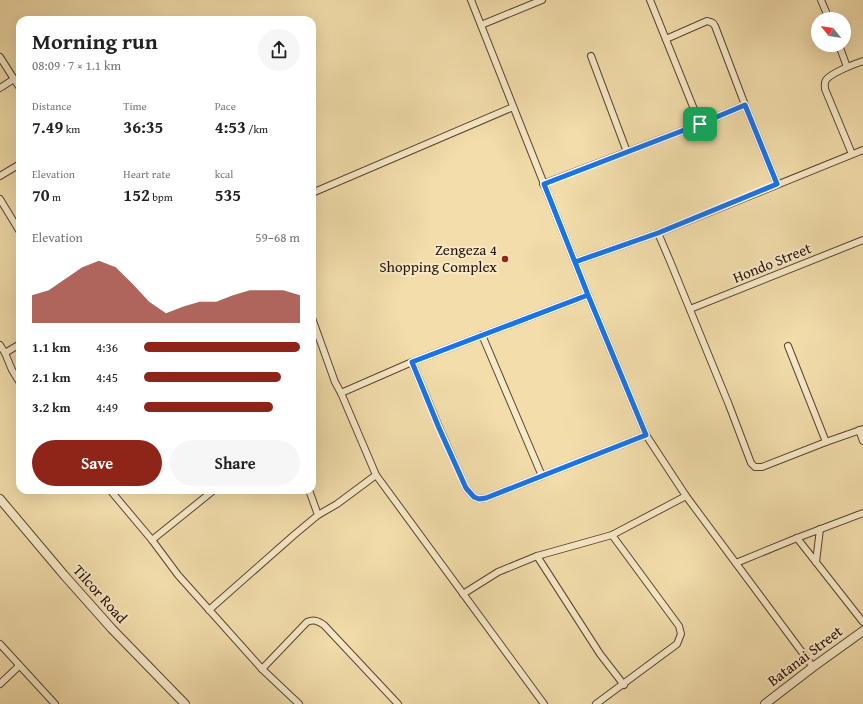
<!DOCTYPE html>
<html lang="en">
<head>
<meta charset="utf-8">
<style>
  :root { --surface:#fff; --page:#f6f6f6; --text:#222; --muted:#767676; --accent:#8f2418 }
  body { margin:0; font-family:"Gentium Book Plus",serif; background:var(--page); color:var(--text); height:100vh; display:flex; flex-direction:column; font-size:15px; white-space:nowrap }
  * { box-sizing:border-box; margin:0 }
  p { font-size:13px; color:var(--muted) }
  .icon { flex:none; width:22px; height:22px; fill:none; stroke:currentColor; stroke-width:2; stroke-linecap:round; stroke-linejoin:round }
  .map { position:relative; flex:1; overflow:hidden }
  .details { position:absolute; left:16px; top:16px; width:300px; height:478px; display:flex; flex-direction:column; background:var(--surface); border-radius:12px; box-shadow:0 4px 16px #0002 }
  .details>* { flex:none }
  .needle { width:26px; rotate:300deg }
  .buttons { position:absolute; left:811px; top:12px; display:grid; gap:8px }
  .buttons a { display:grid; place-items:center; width:40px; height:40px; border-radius:50%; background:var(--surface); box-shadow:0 4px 16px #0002; font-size:20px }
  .pin { position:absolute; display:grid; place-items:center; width:34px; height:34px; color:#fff; margin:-17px; border-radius:8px; box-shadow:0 2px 6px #0006 }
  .round { display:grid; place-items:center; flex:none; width:42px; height:42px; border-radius:21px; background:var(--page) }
  .overview { display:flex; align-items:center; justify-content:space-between; height:68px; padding:0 16px }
  h1 { font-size:22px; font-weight:600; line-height:30px }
  .stats { display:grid; grid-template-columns:repeat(3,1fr); gap:6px; height:68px; padding:4px 16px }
  .stats div { display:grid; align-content:center }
  .stats b { font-size:17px; font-weight:600 }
  .stats small { font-size:11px; font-weight:400 }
  .stats p { font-size:11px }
  .chart { height:112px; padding:8px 16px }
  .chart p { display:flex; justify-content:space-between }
  .chart svg { width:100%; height:72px; margin-top:4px; fill:var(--accent); opacity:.7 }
  .button { display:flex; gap:8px; margin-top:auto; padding:8px 16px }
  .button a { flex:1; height:46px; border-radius:24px; background:var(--accent); color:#fff; font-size:16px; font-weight:600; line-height:46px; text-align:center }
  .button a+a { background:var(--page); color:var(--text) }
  ul { padding:0 16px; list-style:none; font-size:13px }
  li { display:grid; grid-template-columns:64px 48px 1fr; align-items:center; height:30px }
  li i { height:10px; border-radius:5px; background:var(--accent) }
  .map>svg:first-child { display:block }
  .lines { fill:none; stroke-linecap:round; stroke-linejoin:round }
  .minor-casing { stroke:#59442f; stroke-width:8 }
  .tertiary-casing { stroke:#59442f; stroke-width:10 }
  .minor { stroke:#f7e9c8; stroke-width:6 }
  .tertiary { stroke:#f7e9c8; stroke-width:8 }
  .route-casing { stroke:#fff; stroke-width:8 }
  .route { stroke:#1a73e8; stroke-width:5 }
  .poi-dot { fill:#8f2418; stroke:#f7e9c8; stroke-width:1.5 }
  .labels { text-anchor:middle; stroke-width:4; stroke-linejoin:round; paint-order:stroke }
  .poi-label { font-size:15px; fill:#261106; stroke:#f7e9c8; text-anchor:end }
  .street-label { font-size:15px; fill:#261106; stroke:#f7e9c8 }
</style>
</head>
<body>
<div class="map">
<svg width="863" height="704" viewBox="0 0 863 704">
  <rect width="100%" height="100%" fill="#f2ddab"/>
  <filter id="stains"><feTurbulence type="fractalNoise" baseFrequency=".005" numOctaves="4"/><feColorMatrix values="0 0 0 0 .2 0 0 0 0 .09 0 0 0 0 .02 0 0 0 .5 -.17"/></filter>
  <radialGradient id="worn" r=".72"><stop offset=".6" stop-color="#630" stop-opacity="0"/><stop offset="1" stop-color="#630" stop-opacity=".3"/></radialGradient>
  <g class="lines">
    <defs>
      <g id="minor">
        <path d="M471 0 588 295 646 435 686 496 813 667"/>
        <path d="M650 0 700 124"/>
        <path d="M821 0 829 19"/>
        <path d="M481 25 542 0"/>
        <path d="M666 39 707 21C711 22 713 22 715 26L745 105"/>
        <path d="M839 45 847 67"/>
        <path d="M591 56 627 152"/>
        <path d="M0 57 14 79"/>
        <path d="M0 88 14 79 20 88"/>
        <path d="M852 154 825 89C825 86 824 83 826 80 831 73 854 64 863 61"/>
        <path d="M0 176 20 164"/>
        <path d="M543 184 700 124 745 105 777 184"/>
        <path d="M312 193 513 107"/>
        <path d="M0 199 20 232"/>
        <path d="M658 233 670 261 729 405 751 463 755 467H762L826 442 863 429"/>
        <path d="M575 262 658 233 863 150"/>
        <path d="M690 309 863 240"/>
        <path d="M312 318 335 382 341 393"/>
        <path d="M482 335 542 476"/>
        <path d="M0 345 5 353 12 370 20 383"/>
        <path d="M788 346 826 442"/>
        <path d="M5 353 20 344"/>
        <path d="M412 362 439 427 466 488 474 497 479 499 486 498 646 435"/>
        <path d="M859 430 863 441"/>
        <path d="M376 475 544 704"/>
        <path d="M110 490 152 540 178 575 262 669 299 704"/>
        <path d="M318 515 337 504 376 475 341 393 412 362 588 295"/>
        <path d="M797 538 863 622"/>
        <path d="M152 540 214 490"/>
        <path d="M537 556 600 654 624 685"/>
        <path d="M816 562 820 529"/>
        <path d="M736 563 797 538 863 513"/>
        <path d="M463 594 498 572 537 556 612 535 686 496"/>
        <path d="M209 610 294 535 318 515 309 490"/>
        <path d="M0 644 55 704"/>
        <path d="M262 669 307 622C314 619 318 621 324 625L398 704"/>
        <path d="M0 684 19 666"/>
        <path d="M596 704 677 644 681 634 679 626 612 535"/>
      </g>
      <g id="tertiary">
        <path d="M0 499 64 575 112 629 185 704"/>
        <path d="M765 704 813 667 863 631"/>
      </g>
    </defs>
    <use href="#minor" class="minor-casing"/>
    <use href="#tertiary" class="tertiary-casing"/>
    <use href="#minor" class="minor"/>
    <use href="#tertiary" class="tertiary"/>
  </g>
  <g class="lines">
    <defs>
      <path id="route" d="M700 124 544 184 588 295 412 362 439 428 466 488 474 497 479 499 486 498 646 435 588 295 575 262 658 233 777 184 745 105 700 124"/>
    </defs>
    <use href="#route" class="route-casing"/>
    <use href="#route" class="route"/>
  </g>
  <circle class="poi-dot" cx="505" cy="259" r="4"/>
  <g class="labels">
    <g class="poi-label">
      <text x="497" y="255">Zengeza 4<tspan x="497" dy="17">Shopping Complex</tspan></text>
    </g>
    <g class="street-label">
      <text transform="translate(772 263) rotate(-22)" y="5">Hondo Street</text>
      <text transform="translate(100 594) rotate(48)" y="5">Tilcor Road</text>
      <text transform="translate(805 656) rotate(-37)" y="5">Batanai Street</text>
    </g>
  </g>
  <rect width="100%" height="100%" filter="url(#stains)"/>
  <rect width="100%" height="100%" fill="url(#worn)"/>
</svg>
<div class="buttons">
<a><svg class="needle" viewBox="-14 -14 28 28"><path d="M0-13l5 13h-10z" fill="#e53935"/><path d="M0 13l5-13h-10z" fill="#767676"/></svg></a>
</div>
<div class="pin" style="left:700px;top:124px;background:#1e9e55"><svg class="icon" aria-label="arrive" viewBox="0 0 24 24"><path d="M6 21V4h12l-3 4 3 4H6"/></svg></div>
<section class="details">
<div class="overview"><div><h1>Morning run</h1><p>08:09 · 7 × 1.1 km</p></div><a class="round"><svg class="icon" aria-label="share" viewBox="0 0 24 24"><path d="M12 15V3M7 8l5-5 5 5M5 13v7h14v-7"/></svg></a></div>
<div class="stats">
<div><p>Distance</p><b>7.49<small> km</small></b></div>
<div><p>Time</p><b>36:35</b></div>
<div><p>Pace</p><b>4:53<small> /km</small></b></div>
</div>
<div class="stats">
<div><p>Elevation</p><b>70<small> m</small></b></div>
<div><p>Heart rate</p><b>152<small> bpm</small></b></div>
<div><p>kcal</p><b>535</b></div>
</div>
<div class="chart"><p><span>Elevation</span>59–68 m</p>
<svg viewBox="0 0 160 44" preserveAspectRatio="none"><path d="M0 44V27L10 24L20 17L30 10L40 6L50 10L60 20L70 31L80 38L90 34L100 31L110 31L120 27L130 24L140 24L150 24L160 27V44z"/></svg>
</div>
<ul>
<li><b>1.1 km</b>4:36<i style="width:100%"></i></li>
<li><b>2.1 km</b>4:45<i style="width:88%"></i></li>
<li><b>3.2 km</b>4:49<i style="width:83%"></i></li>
</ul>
<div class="button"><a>Save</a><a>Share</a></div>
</section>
</div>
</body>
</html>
